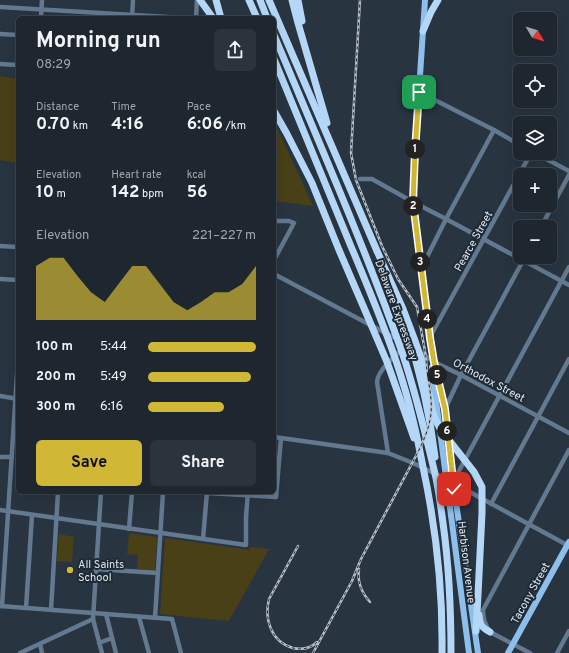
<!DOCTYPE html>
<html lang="en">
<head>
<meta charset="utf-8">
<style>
  :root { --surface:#1e2730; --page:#2b333c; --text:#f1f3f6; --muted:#a1a5ab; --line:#3c444c; --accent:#d1b736 }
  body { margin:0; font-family:Overpass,sans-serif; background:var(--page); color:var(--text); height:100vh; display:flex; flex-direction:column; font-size:15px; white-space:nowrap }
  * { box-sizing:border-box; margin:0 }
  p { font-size:13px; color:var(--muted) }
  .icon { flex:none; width:22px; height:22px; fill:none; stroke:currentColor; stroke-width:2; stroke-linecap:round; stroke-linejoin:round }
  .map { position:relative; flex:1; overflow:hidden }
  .sheet { position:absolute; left:16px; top:16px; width:260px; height:478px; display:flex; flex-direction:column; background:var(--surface); border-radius:6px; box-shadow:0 4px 16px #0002,0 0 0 1px var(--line) }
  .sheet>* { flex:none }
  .needle { width:26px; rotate:128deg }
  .controls { position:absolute; left:513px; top:12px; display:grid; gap:8px }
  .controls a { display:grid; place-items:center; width:44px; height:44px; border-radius:6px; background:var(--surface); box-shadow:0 4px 16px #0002,0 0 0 1px var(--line); font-size:20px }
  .pin { position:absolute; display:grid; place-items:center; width:34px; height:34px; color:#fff; margin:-17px; border-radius:8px; box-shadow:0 2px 6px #0006 }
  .km { position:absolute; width:20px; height:20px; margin:-10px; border-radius:50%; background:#222; color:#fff; font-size:11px; line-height:20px; text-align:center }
  .round { display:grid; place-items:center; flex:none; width:42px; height:42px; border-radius:6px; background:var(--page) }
  .summary { display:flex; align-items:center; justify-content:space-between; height:68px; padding:0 20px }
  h1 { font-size:22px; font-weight:700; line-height:30px }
  .figures { display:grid; grid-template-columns:repeat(3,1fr); gap:6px; height:68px; padding:4px 20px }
  .figures div { display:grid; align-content:center }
  .figures b { font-size:17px; font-weight:700 }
  .figures small { font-size:11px; font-weight:400 }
  .figures p { font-size:11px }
  .chart { height:112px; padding:8px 20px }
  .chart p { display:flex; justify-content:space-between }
  .chart svg { width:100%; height:72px; margin-top:4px; fill:var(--accent); opacity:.7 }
  .cta { display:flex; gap:8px; margin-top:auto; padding:8px 20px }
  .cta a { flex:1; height:46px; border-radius:6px; background:var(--accent); color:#111; font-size:16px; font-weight:700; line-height:46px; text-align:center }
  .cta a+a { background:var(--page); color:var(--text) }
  ul { padding:0 20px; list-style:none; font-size:13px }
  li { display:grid; grid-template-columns:64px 48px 1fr; align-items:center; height:30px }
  li i { height:10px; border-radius:5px; background:var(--accent) }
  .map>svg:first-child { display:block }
  .green { fill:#494017 }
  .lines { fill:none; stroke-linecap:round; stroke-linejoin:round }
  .minor { stroke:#62798f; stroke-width:4.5 }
  .major { stroke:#8ebeeb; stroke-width:6 }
  .highway { stroke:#b5d7f7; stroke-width:7 }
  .rail-casing { stroke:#b5bec7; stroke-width:2.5 }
  .rail { stroke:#1e2a36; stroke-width:1; stroke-dasharray:3; stroke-linecap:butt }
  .route-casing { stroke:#fff; stroke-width:8 }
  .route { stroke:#d1b736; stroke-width:5 }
  .poi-dot { fill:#d1b736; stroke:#1e2a36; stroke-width:1.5 }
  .labels { text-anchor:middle; stroke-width:4; stroke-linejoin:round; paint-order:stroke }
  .street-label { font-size:11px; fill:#dde5ed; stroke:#1e2a36 }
  .poi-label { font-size:11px; fill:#dde5ed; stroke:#1e2a36; text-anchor:start }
</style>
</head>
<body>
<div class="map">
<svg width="569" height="653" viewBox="0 0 569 653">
  <rect width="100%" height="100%" fill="#283440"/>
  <g class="green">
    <path d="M0 76 18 79V163L0 160Z"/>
    <path d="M274 124 279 132 313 206 274 201Z"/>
    <path d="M129 533 157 537 155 571 137 569 138 555 127 554Z"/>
    <path d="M59 534 74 537 72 562 57 561Z"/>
    <path d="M165 538 250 550V547L269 549 229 621 160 614Z"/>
  </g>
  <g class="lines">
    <g class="minor">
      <path d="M0 7 184 18"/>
      <path d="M41 18 42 0"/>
      <path d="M132 18 133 0"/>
      <path d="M196 18 197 0"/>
      <path d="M0 34 18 35"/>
      <path d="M0 64 18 65"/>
      <path d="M419 92 494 130 520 145"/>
      <path d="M535 153 569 171"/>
      <path d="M360 179H372L413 202 446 219 569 285"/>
      <path d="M274 221H289L294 223 274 260"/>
      <path d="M541 227 569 175"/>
      <path d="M0 246 18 247"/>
      <path d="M421 269 446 219 494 130"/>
      <path d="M274 274 412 347"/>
      <path d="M0 279 18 280"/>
      <path d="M430 337 531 153"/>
      <path d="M420 352 434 362 461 375 569 433"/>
      <path d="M0 396 18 399"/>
      <path d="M274 397H275"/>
      <path d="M445 409 461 375 525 257"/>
      <path d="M274 437 388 453 413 463 444 478 569 546"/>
      <path d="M388 453 377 382C378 370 394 357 402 349"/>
      <path d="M0 457H12"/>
      <path d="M453 482 569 267"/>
      <path d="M101 492 93 619 102 653"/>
      <path d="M207 493 276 497 281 438"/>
      <path d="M491 504 569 359"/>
      <path d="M0 510 246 545V517L248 492"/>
      <path d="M129 529 132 492"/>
      <path d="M203 539 207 492"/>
      <path d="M96 569 158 573"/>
      <path d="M0 606 172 619 181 653"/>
      <path d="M2 606 18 359"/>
      <path d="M26 608 32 515"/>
      <path d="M51 610 58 492"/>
      <path d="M106 614 116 653"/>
      <path d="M139 617 149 653"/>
      <path d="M155 618 163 492"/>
      <path d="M99 643 112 638"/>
      <path d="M40 644 42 653"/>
      <path d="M20 653 93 619"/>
      <path d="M530 653 490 632C485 625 483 618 483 610L569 450"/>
      <path d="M557 653 569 631"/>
    </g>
    <g class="major">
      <path d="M425 0 415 151 413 202 430 338 434 362 445 409 453 482 478 653"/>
      <path d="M432 367V370L469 653"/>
      <path d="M508 653 569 542"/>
    </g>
    <g class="highway">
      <path d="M200 0 213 18"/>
      <path d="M216 0 221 18"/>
      <path d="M249 0 257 18"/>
      <path d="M260 0 267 18"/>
      <path d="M269 0 377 251 403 309 414 338 422 361 433 413 437 423 441 430 474 472 482 487V513L478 595 476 631"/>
      <path d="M292 0 298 23 327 123"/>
      <path d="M298 0 302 21"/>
      <path d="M423 31 431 12 438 0"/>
      <path d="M274 35C318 140 364 245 402 352 416 393 426 436 436 478 439 493 441 508 443 523 449 566 451 609 451 653"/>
      <path d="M274 59C300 121 325 183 350 244 368 287 386 329 400 373 410 404 417 435 423 467 436 528 443 590 442 653"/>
      <path d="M274 111 287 134 312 183 339 250 364 308 387 362 414 438"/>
      <path d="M406 329C420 371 430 414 435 457"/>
      <path d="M479 615C480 625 481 627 490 632"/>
    </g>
    <defs>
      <g id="rail">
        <path d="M298 546 269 599C264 619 271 642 293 648 302 650 310 649 317 642"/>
        <path d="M359 569C357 582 361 592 370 602"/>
        <path d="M313 653 352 581 361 559 418 452C426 436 433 419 431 400 430 386 426 371 426 357L417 307 398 279 382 246 356 180 351 153 360 0"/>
      </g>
    </defs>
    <use href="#rail" class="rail-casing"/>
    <use href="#rail" class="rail"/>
  </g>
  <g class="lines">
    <defs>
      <path id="route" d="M419 92 415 151 413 202 430 338 434 362 445 409 454 489"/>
    </defs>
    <use href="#route" class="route-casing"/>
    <use href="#route" class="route"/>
  </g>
  <circle class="poi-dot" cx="70" cy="570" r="4"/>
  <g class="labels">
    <g class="street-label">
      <text transform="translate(473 241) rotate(-61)" y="4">Pearce Street</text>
      <text transform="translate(397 310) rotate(70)" y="4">Delaware Expressway</text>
      <text transform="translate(489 380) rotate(28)" y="4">Orthodox Street</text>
      <text transform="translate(467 562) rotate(83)" y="4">Harbison Avenue</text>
      <text transform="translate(530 593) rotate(-61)" y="4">Tacony Street</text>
    </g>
    <g class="poi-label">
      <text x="78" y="568">All Saints<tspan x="78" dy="13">School</tspan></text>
    </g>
  </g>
</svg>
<div class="controls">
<a><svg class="needle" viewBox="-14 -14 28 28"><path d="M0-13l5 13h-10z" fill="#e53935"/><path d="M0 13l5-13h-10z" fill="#a1a5ab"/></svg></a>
<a><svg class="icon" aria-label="locate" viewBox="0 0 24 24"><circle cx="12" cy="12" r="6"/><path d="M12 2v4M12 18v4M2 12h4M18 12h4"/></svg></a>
<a><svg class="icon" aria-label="layers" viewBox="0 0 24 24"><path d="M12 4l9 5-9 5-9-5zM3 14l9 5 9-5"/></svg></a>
<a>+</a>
<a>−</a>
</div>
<div class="pin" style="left:419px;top:92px;background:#1e9e55"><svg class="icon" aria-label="arrive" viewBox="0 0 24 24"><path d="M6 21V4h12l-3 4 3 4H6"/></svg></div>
<div class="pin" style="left:454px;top:489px;background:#d93025"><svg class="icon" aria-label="check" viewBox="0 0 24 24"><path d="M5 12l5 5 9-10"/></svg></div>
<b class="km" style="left:415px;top:149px">1</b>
<b class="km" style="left:413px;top:206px">2</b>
<b class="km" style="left:420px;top:262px">3</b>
<b class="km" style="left:427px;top:319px">4</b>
<b class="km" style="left:437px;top:375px">5</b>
<b class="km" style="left:447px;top:431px">6</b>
<section class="sheet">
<div class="summary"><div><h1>Morning run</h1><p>08:29</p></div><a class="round"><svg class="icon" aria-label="share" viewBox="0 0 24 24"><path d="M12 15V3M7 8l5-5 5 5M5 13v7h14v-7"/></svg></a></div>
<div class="figures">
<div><p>Distance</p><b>0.70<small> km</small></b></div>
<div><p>Time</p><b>4:16</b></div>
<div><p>Pace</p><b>6:06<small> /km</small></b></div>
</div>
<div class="figures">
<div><p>Elevation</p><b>10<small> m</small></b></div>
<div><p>Heart rate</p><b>142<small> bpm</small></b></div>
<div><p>kcal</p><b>56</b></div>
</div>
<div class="chart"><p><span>Elevation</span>221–227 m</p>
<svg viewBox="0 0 160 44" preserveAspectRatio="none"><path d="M0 44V11L10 6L20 6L30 17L40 27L50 33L60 22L70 11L80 11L90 22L100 33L110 38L120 33L130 27L140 27L150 22L160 11V44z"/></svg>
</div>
<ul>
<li><b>100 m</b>5:44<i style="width:100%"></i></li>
<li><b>200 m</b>5:49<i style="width:95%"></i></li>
<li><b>300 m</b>6:16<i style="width:70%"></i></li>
</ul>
<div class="cta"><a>Save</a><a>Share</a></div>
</section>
</div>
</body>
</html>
